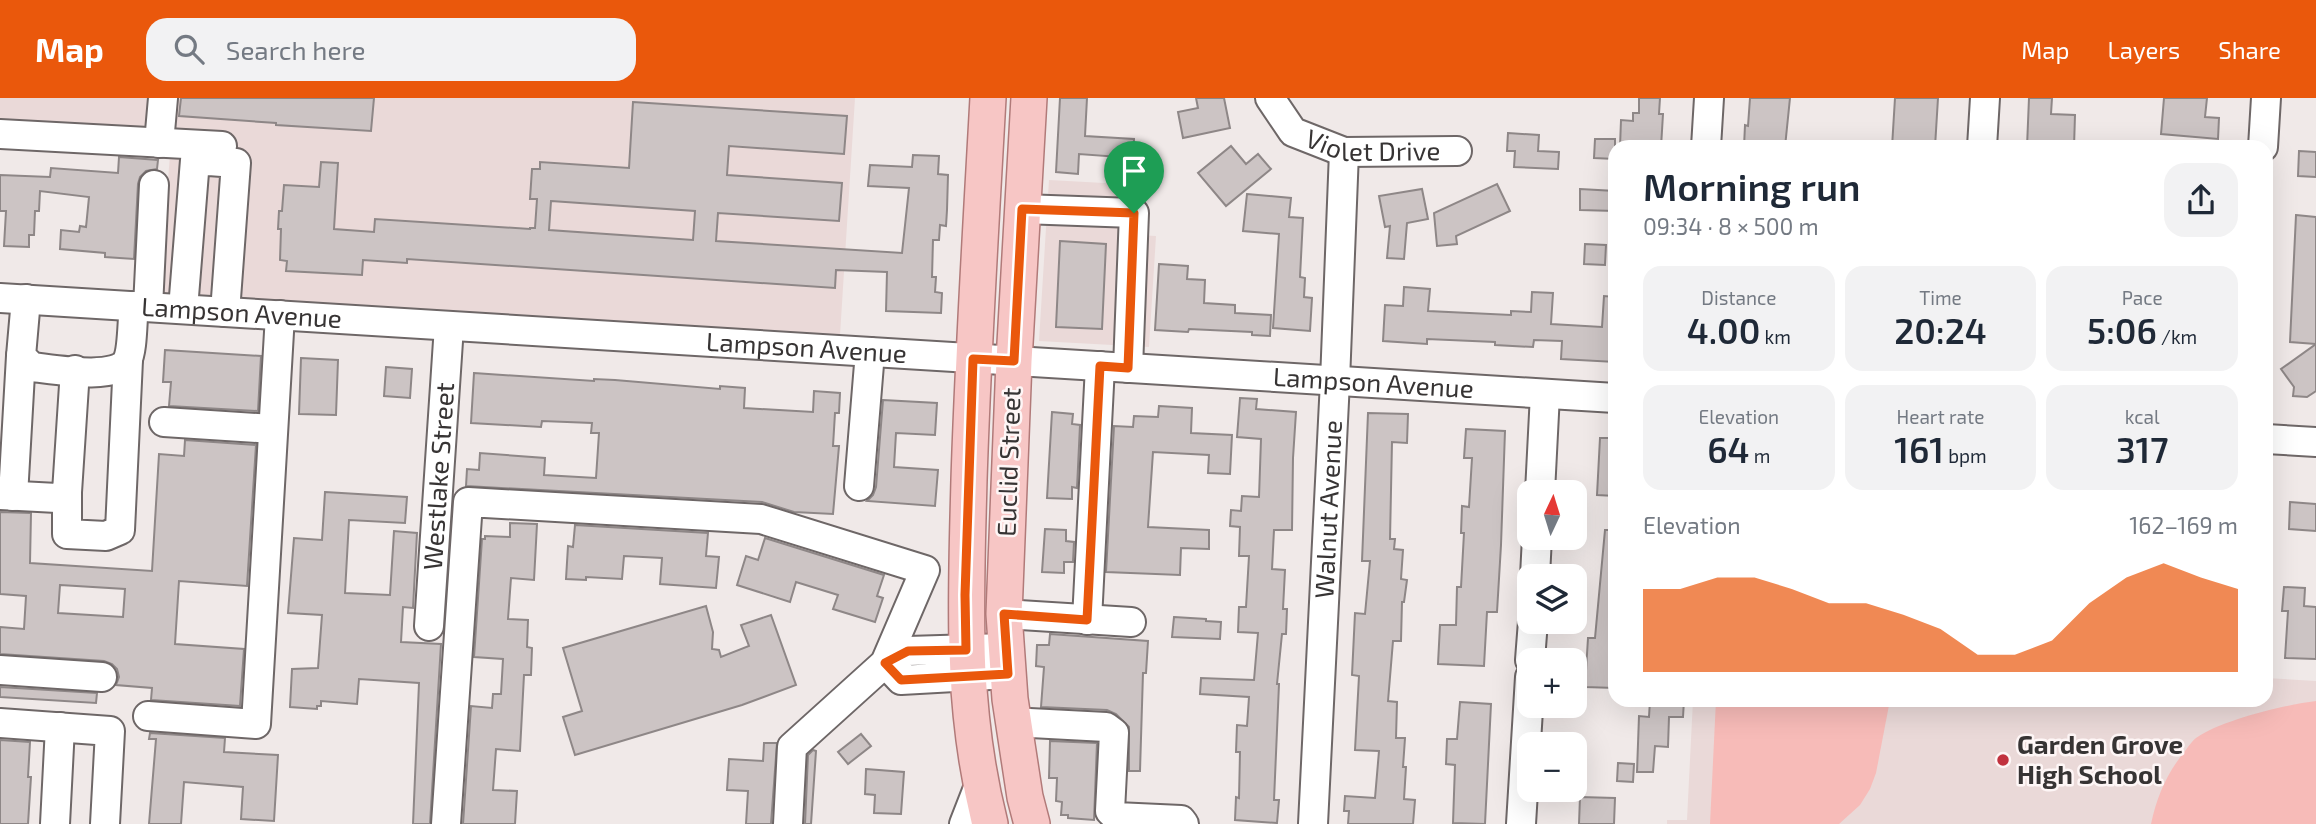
<!DOCTYPE html>
<html lang="en">
<head>
<meta charset="utf-8">
<style>
  :root { --surface:#fff; --page:#f2f2f3; --text:#1f2937; --muted:#747a83; --accent:#ea580c }
  body { margin:0; font-family:"Exo 2",sans-serif; background:var(--page); color:var(--text); height:100vh; display:flex; flex-direction:column; font-size:26px; white-space:nowrap }
  * { box-sizing:border-box; margin:0 }
  p { font-size:23px; color:var(--muted) }
  .icon { flex:none; width:38px; height:38px; fill:none; stroke:currentColor; stroke-width:2; stroke-linecap:round; stroke-linejoin:round }
  .map { position:relative; flex:1; overflow:hidden }
  .panel { position:absolute; left:1608px; top:42px; width:665px; height:567px; display:flex; flex-direction:column; background:var(--surface); border-radius:21px; box-shadow:0 7px 28px #0002 }
  .panel>* { flex:none }
  .needle { width:46px; rotate:4deg }
  .buttons { position:absolute; left:1517px; top:382px; display:grid; gap:14px }
  .buttons a { display:grid; place-items:center; width:70px; height:70px; border-radius:14px; background:var(--surface); box-shadow:0 7px 28px #0002; font-size:35px }
  .pin { position:absolute; display:grid; place-items:center; width:60px; height:60px; color:#fff; margin:-72px -30px; border-radius:50% 50% 50% 0; rotate:-45deg; box-shadow:0 0 7px #0007 }
  .pin .icon { rotate:45deg }
  .round { display:grid; place-items:center; flex:none; width:74px; height:74px; border-radius:21px; background:var(--page) }
  .overview { display:flex; align-items:center; justify-content:space-between; height:119px; padding:0 35px }
  h1 { font-size:38px; font-weight:600; line-height:52px }
  .metrics { display:grid; grid-template-columns:repeat(3,1fr); gap:10px; height:119px; padding:7px 35px }
  .metrics div { display:grid; align-content:center; border-radius:18px; background:var(--page); text-align:center }
  .metrics b { font-size:35px; font-weight:600 }
  .metrics small { font-size:19px; font-weight:400 }
  .metrics p { font-size:19px }
  .chart { height:196px; padding:14px 35px }
  .chart p { display:flex; justify-content:space-between }
  .chart svg { width:100%; height:126px; margin-top:7px; fill:var(--accent); opacity:.7 }
  header { display:flex; align-items:center; gap:42px; box-sizing:border-box; height:98px; padding:0 35px; background:var(--accent); color:#fff }
  header strong { font-size:33px }
  nav { display:flex; gap:38px; margin-inline-start:auto; font-size:24px }
  .search { width:490px; height:63px; background:var(--page); display:flex; align-items:center; gap:18px; box-sizing:border-box; padding:0 24px; border-radius:21px; color:var(--muted); font-size:26px }
  .map>svg:first-child { display:block }
  .built { fill:#ead9d8 }
  .green { fill:#f7bbb8 }
  .building { fill:#ccc4c4; stroke:#8e8787; stroke-width:2; fill-rule:evenodd }
  .lines { fill:none; stroke-linecap:round; stroke-linejoin:round }
  .minor-casing { stroke:#6e6767; stroke-width:32 }
  .major-casing { stroke:#b17a79; stroke-width:38 }
  .minor { stroke:#fff; stroke-width:28 }
  .major { stroke:#f7c6c5; stroke-width:35 }
  .route-casing { stroke:#fff; stroke-width:14 }
  .route { stroke:#ea580c; stroke-width:9 }
  .poi-dot { fill:#c1313e; stroke:#fef6f6; stroke-width:2.5 }
  .labels { text-anchor:middle; stroke-width:5; stroke-linejoin:round; paint-order:stroke }
  .street-label { font-size:26px; fill:#373434; stroke:#fef6f6 }
  .poi-label { font-size:26px; font-weight:bold; fill:#373434; stroke:#fef6f6; text-anchor:start }
</style>
</head>
<body>
<header>
<strong>Map</strong>
<div class="search"><svg class="icon" aria-label="search" viewBox="0 0 24 24"><circle cx="10" cy="10" r="6"/><path d="M15 15l6 6"/></svg>Search here</div>
<nav><a>Map</a><a>Layers</a><a>Share</a></nav>
</header>
<div class="map">
<svg width="2316" height="726" viewBox="0 0 2316 726">
  <rect width="100%" height="100%" fill="#f0e9e8"/>
  <g class="built">
    <path d="M0 0H855L840 237 159 195 170 57 0 45Z"/>
    <path d="M1049 82 1141 87 1138 137 1156 138 1149 249 1039 243Z"/>
    <path d="M2266 580 2316 583V726H1667V722H1687L1693 602H2266Z"/>
  </g>
  <g class="green">
    <path d="M1716 602H1890L1876 675 1870 691 1860 707 1839 726H1710Z"/>
    <path d="M2316 603V726H2151C2157 698 2167 675 2185 653 2188 649 2192 643 2196 640 2222 622 2284 607 2316 603Z"/>
  </g>
  <g class="building">
    <path d="M181 0H374L371 33 276 27V25L179 18Z"/>
    <path d="M1060 0H1087L1085 38 1134 41 1133 60 1079 56 1078 76 1056 74Z"/>
    <path d="M1196 0H1224L1230 30 1183 40 1178 14 1198 10Z"/>
    <path d="M1639 0H1660L1659 16H1663L1661 49H1620L1621 22 1633 23V15H1639Z"/>
    <path d="M1750 0H1790L1785 49H1744L1745 27 1748 28Z"/>
    <path d="M1895 0H1938L1935 49H1892Z"/>
    <path d="M2029 0H2052L2051 16 2075 17 2074 49H2027Z"/>
    <path d="M2164 0H2207L2205 19 2219 20 2218 41 2161 36Z"/>
    <path d="M633 4 847 18 844 56 729 48 727 77 842 85 839 123 718 115 716 143 902 155 909 90 868 88 870 67 912 69 913 57 939 58 938 76 948 77 947 112 946 128 940 127 939 142H933L932 179H936L935 194 942 195 941 215 886 213 887 174 836 172 835 190 407 161V165L363 162 362 177 286 173 287 163 280 162 281 131H278L279 113H282L284 87 319 89 321 64 338 65 334 131 374 134 375 121 530 131V130H535L537 101H530L532 71H540V64L629 70ZM551 103 695 113 693 142 549 132Z"/>
    <path d="M1508 35 1539 37 1538 53 1559 54 1558 71 1514 69 1515 53H1507Z"/>
    <path d="M1595 41H1615V61L1594 60Z"/>
    <path d="M1231 48 1246 66 1258 56 1271 71 1226 108 1198 75Z"/>
    <path d="M2299 53 2316 54V79L2298 78Z"/>
    <path d="M119 59 158 62 157 71 146 73 140 79 138 86 134 161 105 159V155L60 151 61 132 79 134 80 128 86 129 89 99 40 93 39 113H35L34 137H29V149L4 148 6 113H0V77L50 79 51 70 118 75Z"/>
    <path d="M1497 86 1510 113 1456 138 1457 146 1437 148 1434 115Z"/>
    <path d="M1422 91 1428 121 1407 125 1404 161 1387 160 1390 128 1385 129 1379 98Z"/>
    <path d="M1580 91 1615 93V113L1580 112Z"/>
    <path d="M1247 96 1291 100 1289 119 1303 120 1300 179 1305 180 1304 199 1312 200 1310 233 1273 230 1279 136 1243 133Z"/>
    <path d="M2296 117 2316 119V246L2290 244Z"/>
    <path d="M1060 143 1106 146 1102 231 1056 229Z"/>
    <path d="M1585 146 1606 147 1605 167 1584 166Z"/>
    <path d="M1159 166 1188 168 1187 181 1205 182 1204 205 1235 207V215L1271 217 1270 238 1252 237V234L1189 231 1188 234 1155 232Z"/>
    <path d="M1404 189 1430 191 1428 213 1511 217V213L1531 214 1532 194 1553 195 1551 226 1602 229 1604 198 1615 199V264L1561 261 1562 243 1534 242 1533 249 1495 247V244L1427 241V246L1383 243 1385 207 1403 208Z"/>
    <path d="M2316 246V293L2307 299 2293 298 2294 289 2281 271Z"/>
    <path d="M165 252 261 258 258 313 169 308 171 284H163Z"/>
    <path d="M301 260 338 262 336 317 299 316Z"/>
    <path d="M386 269 412 271 410 300 384 298Z"/>
    <path d="M474 275 594 283V281L615 282 720 291V288L745 290 744 310 779 312 813 314 814 293 840 295 839 315H835L833 348H839L833 416 794 414 762 404 466 388 467 371 479 372 480 355 545 360 544 377 596 380 599 335H591L592 325 542 323 541 329 471 325Z"/>
    <path d="M1240 300 1257 301 1256 311 1296 314 1293 360 1292 432H1274L1272 471 1285 472 1283 511H1287L1286 536H1282L1277 586H1279L1274 702H1279L1277 725 1235 722 1236 699 1239 700 1240 654H1236L1237 627 1247 628 1249 599 1200 596 1201 580 1254 582 1258 535 1238 534 1239 509H1246L1249 458H1239L1240 429 1230 428 1231 412 1241 413 1242 398 1259 399 1261 341 1237 339Z"/>
    <path d="M883 302 937 305 935 337 896 335 894 369 938 372 935 408 867 403 873 397 876 389Z"/>
    <path d="M1159 308 1192 310 1191 335 1232 337 1230 376 1208 375 1209 357 1153 354 1148 429 1209 432V451L1181 450 1180 477 1106 474 1114 328 1133 329 1134 318 1158 319Z"/>
    <path d="M1052 314 1073 316 1072 326 1080 327 1077 390 1072 389V401L1047 400Z"/>
    <path d="M1368 315 1408 316 1407 345 1392 344 1390 441H1395L1394 451 1403 452 1401 481 1407 482 1404 504H1402L1401 543H1393L1388 603 1397 604 1396 640H1405L1403 669H1406L1404 701 1415 702 1413 726H1348L1349 713H1344L1345 698 1375 700 1379 653 1355 652 1359 578 1352 577 1355 515 1365 516 1370 463H1362Z"/>
    <path d="M1466 331 1505 333 1501 447 1497 514H1487L1484 568 1438 566 1440 527H1456L1457 489H1461L1464 435H1461L1462 408 1469 409 1472 360H1464Z"/>
    <path d="M1600 340H1615V398L1597 397Z"/>
    <path d="M185 342 256 347 247 488 179 483 175 546 244 551 240 608 151 602 152 590 116 587 119 579 117 571 112 566 104 563 0 556V529L24 531 26 498 0 496V414L31 415 30 465 152 473 159 356 184 358ZM60 487 125 491 123 519 58 515Z"/>
    <path d="M325 394 407 399 405 425 349 422 345 495 390 497 394 433 417 435 413 510 403 509 401 544 441 546 430 726H413L419 585 359 581 357 606 321 603V608H317V611L290 609 292 571 318 570 322 517 288 515 294 440 322 442Z"/>
    <path d="M2290 404 2316 406V433L2289 431Z"/>
    <path d="M510 425 537 426 534 482 511 480 508 521 528 522 527 549 532 550 531 577H524L520 653 496 651 493 692 517 693 515 726H463L471 608 492 610 493 596H501L503 561 474 559 482 441H485V438L510 439Z"/>
    <path d="M575 427 708 435 706 458 719 459 716 490 660 486 662 460 624 458 622 481 586 479V482L566 481 568 448 573 449Z"/>
    <path d="M1045 431 1066 432V443L1074 444 1073 464H1064V475L1042 474Z"/>
    <path d="M1605 432H1615V590L1585 589 1588 540H1595Z"/>
    <path d="M765 440 884 477 877 498 883 500 875 524 833 511 838 497 796 484 790 504 737 487 746 458 758 462Z"/>
    <path d="M2284 489 2305 490 2304 508 2316 509V561L2285 560 2288 513H2282Z"/>
    <path d="M706 508 713 534 712 551 719 552 721 559 749 548 741 527 771 517 796 587 742 607 575 657 563 619 582 613 563 550Z"/>
    <path d="M1174 519 1206 521V523L1221 524 1220 541 1172 539Z"/>
    <path d="M1050 536 1148 543 1146 575H1143L1140 673H1129V629L1116 616 1107 612 1041 609 1044 569 1036 568 1037 547H1049Z"/>
    <path d="M0 589 97 595 96 605 0 599Z"/>
    <path d="M1650 602H1684L1683 619H1669L1668 649 1655 648 1653 674H1637L1639 618 1649 619Z"/>
    <path d="M1460 604 1491 606 1485 726 1453 725 1455 667 1446 666 1447 641H1457Z"/>
    <path d="M150 635 225 640 224 654 278 657 274 723 241 721 243 689 184 684 181 726H149L156 641H149Z"/>
    <path d="M861 636 871 648 848 666 838 654Z"/>
    <path d="M0 642 30 644 28 679H31L28 726H0Z"/>
    <path d="M1050 643 1097 645 1094 722 1068 720V717H1061L1062 704 1056 703 1057 680H1049Z"/>
    <path d="M764 645H777L771 726H746L748 693 727 692 729 661 763 663Z"/>
    <path d="M813 652 816 653 811 726H805L808 657Z"/>
    <path d="M1618 665 1634 666 1633 684 1617 683Z"/>
    <path d="M866 671 904 674 901 716 874 715 875 697 865 696Z"/>
    <path d="M1580 699 1615 700 1614 726H1579Z"/>
  </g>
  <g class="lines">
    <defs>
      <g id="minor">
        <path id="s1" d="M1270 0 1293 34 1344 54 1457 53"/>
        <path d="M0 36 222 48"/>
        <path d="M159 45 163 0"/>
        <path d="M1706 49 1709 0"/>
        <path d="M1982 49 1985 0"/>
        <path d="M2263 49 2266 0"/>
        <path d="M1022 111 1134 115 1128 270"/>
        <path id="s2" d="M0 200 1615 300"/>
        <path d="M26 201 21 258 32 269C52 271 116 283 127 263 133 252 132 221 134 208"/>
        <path d="M148 209 154 87"/>
        <path d="M183 211 195 62 236 65 225 214"/>
        <path d="M164 324 273 331"/>
        <path d="M2266 341 2316 344"/>
        <path d="M859 388 870 254"/>
        <path d="M67 394V436L106 438 120 432 128 262"/>
        <path d="M1540 394 1545 296"/>
        <path d="M0 397 57 400 67 394 75 272"/>
        <path d="M13 398 21 258"/>
        <path d="M1535 478 1537 439"/>
        <path d="M1004 516 1131 524"/>
        <path d="M1087 522 1100 268"/>
        <path id="s3" d="M429 528 449 228"/>
        <path d="M1006 550 908 553 885 565 901 582 1008 576"/>
        <path d="M1530 562 1533 523"/>
        <path d="M0 572 102 579"/>
        <path d="M148 618 256 626 280 217"/>
        <path d="M1013 624 1106 629 1114 635 1110 713 1116 719 1181 722 1184 726"/>
        <path d="M0 625 110 633 105 726"/>
        <path d="M55 726 60 629"/>
        <path d="M446 726 468 404 761 421 925 472 885 565 792 649 788 726"/>
        <path d="M964 726 980 685"/>
        <path id="s4" d="M1313 726 1335 283 1344 54"/>
        <path d="M1521 726 1530 579"/>
      </g>
      <g id="major">
        <path d="M988 0C981 127 973 255 969 382 966 503 960 607 990 726"/>
        <path d="M1029 0 1014 263 1004 516 1010 601 1025 699 1032 726"/>
      </g>
    </defs>
    <use href="#minor" class="minor-casing"/>
    <use href="#major" class="major-casing"/>
    <use href="#minor" class="minor"/>
    <use href="#major" class="major"/>
  </g>
  <g class="lines">
    <defs>
      <path id="route" d="M1022 111 1134 115 1128 270 1100 268 1087 522 1004 516 1008 576 901 582 885 565 908 553 966 552 965 497 973 261 1014 263Z"/>
    </defs>
    <use href="#route" class="route-casing"/>
    <use href="#route" class="route"/>
  </g>
  <circle class="poi-dot" cx="2003" cy="662" r="7"/>
  <g class="labels">
    <g class="street-label">
      <text dy="9" stroke="none"><textPath href="#s1" startOffset="124">Violet Drive</textPath></text>
      <text dy="9" stroke="none"><textPath href="#s2" startOffset="242">Lampson Avenue</textPath></text>
      <text dy="9" stroke="none"><textPath href="#s2" startOffset="808">Lampson Avenue</textPath></text>
      <text dy="9" stroke="none"><textPath href="#s2" startOffset="1376">Lampson Avenue</textPath></text>
      <text transform="translate(1009 364) rotate(-88)" y="9">Euclid Street</text>
      <text dy="9" stroke="none"><textPath href="#s3" startOffset="150">Westlake Street</textPath></text>
      <text dy="9" stroke="none"><textPath href="#s4" startOffset="315">Walnut Avenue</textPath></text>
    </g>
    <g class="poi-label">
      <text x="2017" y="656">Garden Grove<tspan x="2017" dy="30">High School</tspan></text>
    </g>
  </g>
</svg>
<div class="buttons">
<a><svg class="needle" viewBox="-14 -14 28 28"><path d="M0-13l5 13h-10z" fill="#e53935"/><path d="M0 13l5-13h-10z" fill="#747a83"/></svg></a>
<a><svg class="icon" aria-label="layers" viewBox="0 0 24 24"><path d="M12 4l9 5-9 5-9-5zM3 14l9 5 9-5"/></svg></a>
<a>+</a>
<a>−</a>
</div>
<div class="pin" style="left:1134px;top:115px;background:#1e9e55"><svg class="icon" aria-label="arrive" viewBox="0 0 24 24"><path d="M6 21V4h12l-3 4 3 4H6"/></svg></div>
<section class="panel">
<div class="overview"><div><h1>Morning run</h1><p>09:34 · 8 × 500 m</p></div><a class="round"><svg class="icon" aria-label="share" viewBox="0 0 24 24"><path d="M12 15V3M7 8l5-5 5 5M5 13v7h14v-7"/></svg></a></div>
<div class="metrics">
<div><p>Distance</p><b>4.00<small> km</small></b></div>
<div><p>Time</p><b>20:24</b></div>
<div><p>Pace</p><b>5:06<small> /km</small></b></div>
</div>
<div class="metrics">
<div><p>Elevation</p><b>64<small> m</small></b></div>
<div><p>Heart rate</p><b>161<small> bpm</small></b></div>
<div><p>kcal</p><b>317</b></div>
</div>
<div class="chart"><p><span>Elevation</span>162–169 m</p>
<svg viewBox="0 0 160 44" preserveAspectRatio="none"><path d="M0 44V15L10 15L20 11L30 11L40 15L50 20L60 20L70 24L80 29L90 38L100 38L110 33L120 20L130 11L140 6L150 11L160 15V44z"/></svg>
</div>
</section>
</div>
</body>
</html>
